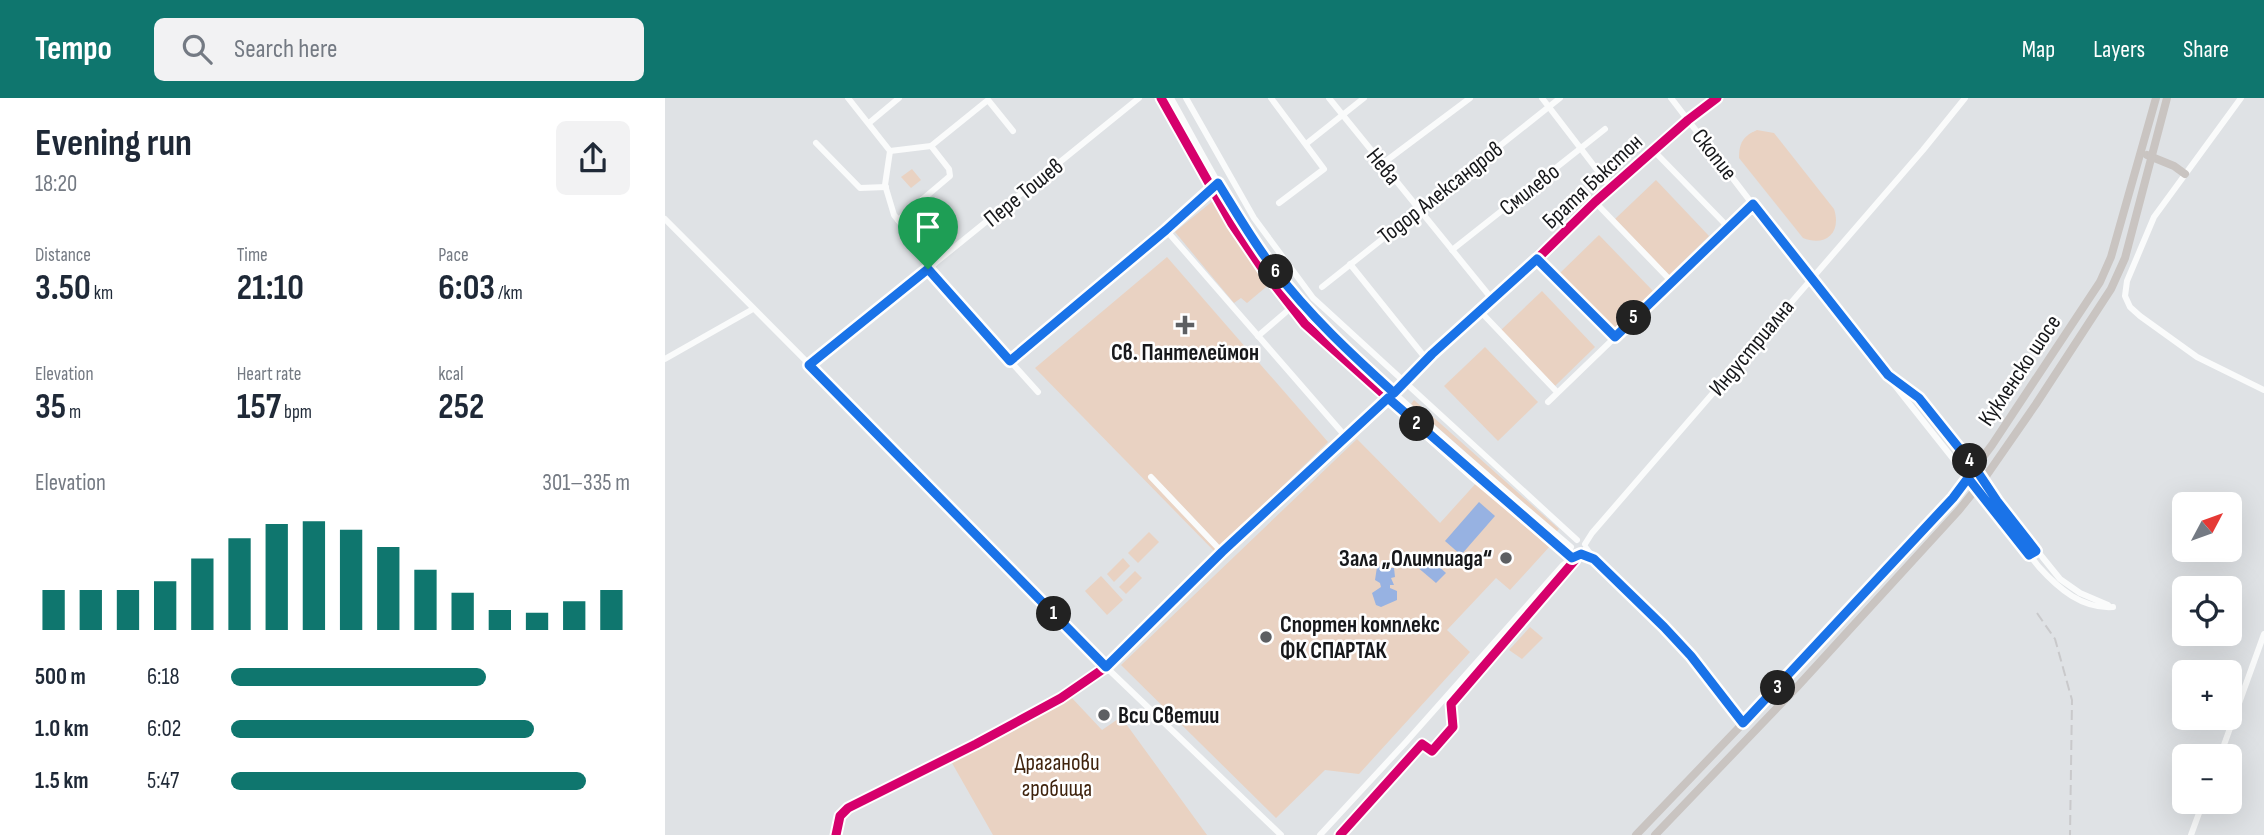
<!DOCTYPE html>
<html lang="en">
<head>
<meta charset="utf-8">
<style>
  :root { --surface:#fff; --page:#f2f2f3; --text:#1f2937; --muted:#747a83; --accent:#0f766e }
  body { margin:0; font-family:"Sofia Sans Condensed",sans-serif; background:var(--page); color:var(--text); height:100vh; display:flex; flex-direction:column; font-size:26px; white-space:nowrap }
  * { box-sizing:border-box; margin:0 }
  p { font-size:23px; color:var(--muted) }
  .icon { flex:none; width:38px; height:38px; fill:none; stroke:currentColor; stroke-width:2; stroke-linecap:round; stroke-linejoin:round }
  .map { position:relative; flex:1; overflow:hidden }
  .details { display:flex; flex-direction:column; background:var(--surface); width:665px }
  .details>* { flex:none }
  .needle { width:46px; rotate:49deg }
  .buttons { position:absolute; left:1507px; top:394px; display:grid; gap:14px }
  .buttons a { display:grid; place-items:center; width:70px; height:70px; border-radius:10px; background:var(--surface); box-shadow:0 7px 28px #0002; font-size:35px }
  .pin { position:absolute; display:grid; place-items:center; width:60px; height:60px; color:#fff; margin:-72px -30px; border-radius:50% 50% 50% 0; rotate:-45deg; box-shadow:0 0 7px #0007 }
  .pin .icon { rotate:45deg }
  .km { position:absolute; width:35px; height:35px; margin:-18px; border-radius:50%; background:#222; color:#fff; font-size:19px; line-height:35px; text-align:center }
  .round { display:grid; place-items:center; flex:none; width:74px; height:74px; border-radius:10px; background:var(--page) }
  .headline { display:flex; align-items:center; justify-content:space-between; height:119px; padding:0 35px }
  h1 { font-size:38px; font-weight:700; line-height:52px }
  .metrics { display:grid; grid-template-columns:repeat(3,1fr); gap:10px; height:119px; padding:7px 35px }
  .metrics div { display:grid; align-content:center }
  .metrics b { font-size:35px; font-weight:700 }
  .metrics small { font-size:19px; font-weight:400 }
  .metrics p { font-size:19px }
  .chart { height:196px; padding:14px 35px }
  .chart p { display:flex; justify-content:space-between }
  .chart svg { width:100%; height:126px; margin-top:7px; stroke:var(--accent); stroke-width:6 }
  ul { padding:0 35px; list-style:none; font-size:23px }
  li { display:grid; grid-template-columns:112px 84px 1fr; align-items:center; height:52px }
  li i { height:18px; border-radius:9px; background:var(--accent) }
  header { display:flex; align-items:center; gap:42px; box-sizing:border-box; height:98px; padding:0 35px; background:var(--accent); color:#fff }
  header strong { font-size:33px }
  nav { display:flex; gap:38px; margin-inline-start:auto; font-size:24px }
  .search { width:490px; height:63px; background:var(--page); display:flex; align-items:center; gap:18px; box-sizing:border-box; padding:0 24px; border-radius:10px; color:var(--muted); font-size:26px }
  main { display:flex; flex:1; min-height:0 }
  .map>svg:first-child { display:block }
  .green { fill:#e9d2c2 }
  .water { fill:#97b2e2 }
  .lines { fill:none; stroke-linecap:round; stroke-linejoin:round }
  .minor { stroke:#fafbfb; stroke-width:6 }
  .major { stroke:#c9c4c1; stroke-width:8 }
  .rail { stroke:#c9c9cb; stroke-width:2; stroke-dasharray:10 5; stroke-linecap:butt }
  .cycleway-casing { stroke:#fff; stroke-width:13 }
  .cycleway { stroke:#d6006c; stroke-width:9 }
  .route-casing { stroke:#fff; stroke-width:14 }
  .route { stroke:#1a73e8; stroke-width:9 }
  .poi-dot { fill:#5d5f62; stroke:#fff; stroke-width:2.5 }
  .labels { text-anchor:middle; stroke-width:5; stroke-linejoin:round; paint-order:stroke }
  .street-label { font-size:23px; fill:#17181b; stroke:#fff }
  .poi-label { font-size:23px; font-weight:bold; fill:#17181b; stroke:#fff; text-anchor:start }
  .park-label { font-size:23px; fill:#3f230d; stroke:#fff }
</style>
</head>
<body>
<header>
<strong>Tempo</strong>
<div class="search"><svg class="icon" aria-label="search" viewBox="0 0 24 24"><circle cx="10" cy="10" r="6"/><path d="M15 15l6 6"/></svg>Search here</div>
<nav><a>Map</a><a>Layers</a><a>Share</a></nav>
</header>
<main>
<section class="details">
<div class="headline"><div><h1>Evening run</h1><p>18:20</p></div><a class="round"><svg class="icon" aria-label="share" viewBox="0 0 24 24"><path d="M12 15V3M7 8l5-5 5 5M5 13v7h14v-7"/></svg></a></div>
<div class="metrics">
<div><p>Distance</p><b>3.50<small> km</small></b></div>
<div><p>Time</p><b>21:10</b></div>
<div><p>Pace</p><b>6:03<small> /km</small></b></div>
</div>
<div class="metrics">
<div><p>Elevation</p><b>35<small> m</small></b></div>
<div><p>Heart rate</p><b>157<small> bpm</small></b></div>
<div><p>kcal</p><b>252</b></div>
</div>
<div class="chart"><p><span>Elevation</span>301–335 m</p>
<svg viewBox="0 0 160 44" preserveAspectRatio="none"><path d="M5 44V30M15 44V30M25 44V30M35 44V27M45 44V19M55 44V12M65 44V7M75 44V6M85 44V9M95 44V15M105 44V23M115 44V31M125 44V37M135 44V38M145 44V34M155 44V30"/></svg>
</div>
<ul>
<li><b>500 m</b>6:18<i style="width:64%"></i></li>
<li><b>1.0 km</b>6:02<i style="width:76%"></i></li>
<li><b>1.5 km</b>5:47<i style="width:89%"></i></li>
</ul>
</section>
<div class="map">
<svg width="1599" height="737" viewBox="0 0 1599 737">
  <rect width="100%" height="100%" fill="#dfe2e5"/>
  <g class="green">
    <path d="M1092 32 1109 35 1169 111C1177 135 1160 149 1138 140L1074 60C1074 45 1078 38 1092 32Z"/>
    <path d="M247 71 256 82 246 90 236 79Z"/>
    <path d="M991 82 1044 138 1004 177 950 121Z"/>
    <path d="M555 97 574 135 607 184 582 205 576 200 569 205 510 134Z"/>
    <path d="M934 137 988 193 947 232 894 176Z"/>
    <path d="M502 159 663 344 550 454 370 270Z"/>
    <path d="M877 193 930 249 890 288 836 232Z"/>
    <path d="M820 249 873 304 833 343 779 288Z"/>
    <path d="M749 302 894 431 891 434 746 306Z"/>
    <path d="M692 341 775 425 813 383 886 447 845 492 831 480 782 532 805 554 694 676 660 672 611 720 456 567Z"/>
    <path d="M484 434 494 444 473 465 463 455Z"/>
    <path d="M458 460 465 468 449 484 442 476Z"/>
    <path d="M470 473 477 480 461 496 454 489Z"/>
    <path d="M436 478 458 502 442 517 420 493Z"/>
    <path d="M865 529 878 540 857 561 844 552Z"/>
    <path d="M406 599 437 632 456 619 542 737H328L287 665Z"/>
  </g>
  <g class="water">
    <path d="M814 404 830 418 796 457 780 443Z"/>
    <path d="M761 457 781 475 771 485 751 468Z"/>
    <path d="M725 462V470H729L730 479 726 480 729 487H725V490L732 493V502L716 509 711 507 707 495 716 489 715 485 710 482 712 469 717 468 720 463Z"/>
  </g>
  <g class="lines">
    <g class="minor">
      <path d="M183 0 225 53 220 87 229 117 269 166"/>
      <path d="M506 0C538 57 568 116 607 169 648 224 699 268 749 313 801 359 853 404 906 449"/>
      <path d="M521 0 589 120 648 200 912 442"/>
      <path d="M606 0 659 71 614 105"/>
      <path d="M664 0 827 201"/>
      <path d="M877 0 946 90"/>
      <path d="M1006 0 1135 168 1374 469C1394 491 1417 511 1448 509"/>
      <path d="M1576 0 1489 119 1462 183 1460 198 1465 209 1475 218 1532 259 1599 292"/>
      <path d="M204 25 234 0"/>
      <path d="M151 45 195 90 221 89"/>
      <path d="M641 46 699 0"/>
      <path d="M988 52 1063 129"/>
      <path d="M225 53 266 48 323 2 348 33"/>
      <path d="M717 66 805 0"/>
      <path d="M930 104 1007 184"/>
      <path d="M0 121 302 425 441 569 616 737"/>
      <path d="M233 122 285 78 284 71 266 48"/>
      <path d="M501 132 681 339"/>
      <path d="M787 152 940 31"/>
      <path d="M872 161 950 239"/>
      <path d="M685 166 762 262"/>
      <path d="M263 171 373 294"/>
      <path d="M657 189 895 0"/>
      <path d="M815 213 892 294"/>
      <path d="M593 238 621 214"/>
      <path d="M0 261 88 211"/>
      <path d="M345 263 501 132 553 85"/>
      <path d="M144 267 474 0"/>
      <path d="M1230 282 1254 300 1310 370 1332 403 1395 481 1415 495 1443 507"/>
      <path d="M883 304 1088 106"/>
      <path d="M486 379 557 454"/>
      <path d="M920 446 927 435 1258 52 1300 0"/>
      <path d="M921 450 929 461 999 529 1026 558 1078 625"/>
      <path d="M1555 658 1599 536"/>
      <path d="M171 737 175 718 183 710 311 646 396 600 441 569 557 454 729 295 767 256 872 161 930 104 1023 22 1052 0"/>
      <path d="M655 737 741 644 898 467 912 456"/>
      <path d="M1526 737 1538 704"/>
    </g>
    <g class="major">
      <path d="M1482 57 1509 68 1520 76"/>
      <path d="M971 737 1153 547 1288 399 1327 347 1435 184 1446 159 1491 0"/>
      <path d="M990 737 1132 589 1294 412 1319 381 1371 306 1446 191 1460 160 1502 0"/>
    </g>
    <path class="rail" d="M1372 515 1390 541 1407 602 1405 737"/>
    <defs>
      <g id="cycleway">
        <path d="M496 0 567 126 601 176 640 226 808 376 910 462 786 606 788 629 767 653 757 646 675 737"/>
        <path d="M171 737 175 718 183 710 311 646 396 600 441 569 557 454 729 295 767 256 872 161 930 104 1023 22 1052 0"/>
      </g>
    </defs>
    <use href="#cycleway" class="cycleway-casing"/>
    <use href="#cycleway" class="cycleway"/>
  </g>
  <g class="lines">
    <defs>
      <path id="route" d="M553 85C571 114 588 144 609 171 644 217 686 256 729 295L767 256 872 161 950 239 1088 106 1223 277 1254 300 1310 370 1332 403 1371 453 1364 457 1303 380 1288 400 1078 625 1026 558 999 529 929 461 916 456 907 460 723 300 557 454 441 569 144 267 263 171 345 263 501 132Z"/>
    </defs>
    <use href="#route" class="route-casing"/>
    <use href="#route" class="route"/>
  </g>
  <g class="poi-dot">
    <path d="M516.5 216.5h7v7h7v7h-7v7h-7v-7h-7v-7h7z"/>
    <circle cx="841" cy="460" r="7"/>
    <circle cx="601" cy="539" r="7"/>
    <circle cx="439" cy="617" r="7"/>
  </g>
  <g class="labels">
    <g class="street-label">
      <text transform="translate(1050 56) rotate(52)" y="8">Скопие</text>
      <text transform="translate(719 68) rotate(51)" y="8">Нева</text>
      <text transform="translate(927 83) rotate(-43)" y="8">Братя Бъкстон</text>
      <text transform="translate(864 91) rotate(-38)" y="8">Смилево</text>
      <text transform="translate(358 94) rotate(-39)" y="8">Пере Тошев</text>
      <text transform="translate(775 94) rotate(-38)" y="8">Тодор Александров</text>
      <text transform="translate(1086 249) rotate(-50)" y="8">Индустриална</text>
      <text transform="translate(1354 272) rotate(-56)" y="8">Кукленско шосе</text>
    </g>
    <g class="poi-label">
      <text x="520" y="262" text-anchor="middle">Св. Пантелеймон</text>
      <text x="827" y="468" text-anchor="end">Зала „Олимпиада“</text>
      <text x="615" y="534">Спортен комплекс<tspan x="615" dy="26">ФК СПАРТАК</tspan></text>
      <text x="453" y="625">Вси Светии</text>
    </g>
    <g class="park-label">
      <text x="392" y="672">Драганови<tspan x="392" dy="26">гробища</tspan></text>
    </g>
  </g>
</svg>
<div class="buttons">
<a><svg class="needle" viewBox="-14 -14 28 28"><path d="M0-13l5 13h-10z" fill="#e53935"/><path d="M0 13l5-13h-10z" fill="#747a83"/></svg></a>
<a><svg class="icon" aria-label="locate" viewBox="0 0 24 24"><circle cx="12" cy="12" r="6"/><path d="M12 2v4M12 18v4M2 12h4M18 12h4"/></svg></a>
<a>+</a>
<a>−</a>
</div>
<div class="pin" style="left:263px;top:171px;background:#1e9e55"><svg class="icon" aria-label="arrive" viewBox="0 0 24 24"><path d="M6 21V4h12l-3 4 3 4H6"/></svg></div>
<b class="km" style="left:389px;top:516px">1</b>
<b class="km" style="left:752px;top:326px">2</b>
<b class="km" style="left:1113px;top:590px">3</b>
<b class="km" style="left:1305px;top:363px">4</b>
<b class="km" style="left:969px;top:220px">5</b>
<b class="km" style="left:611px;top:174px">6</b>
</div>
</main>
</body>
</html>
